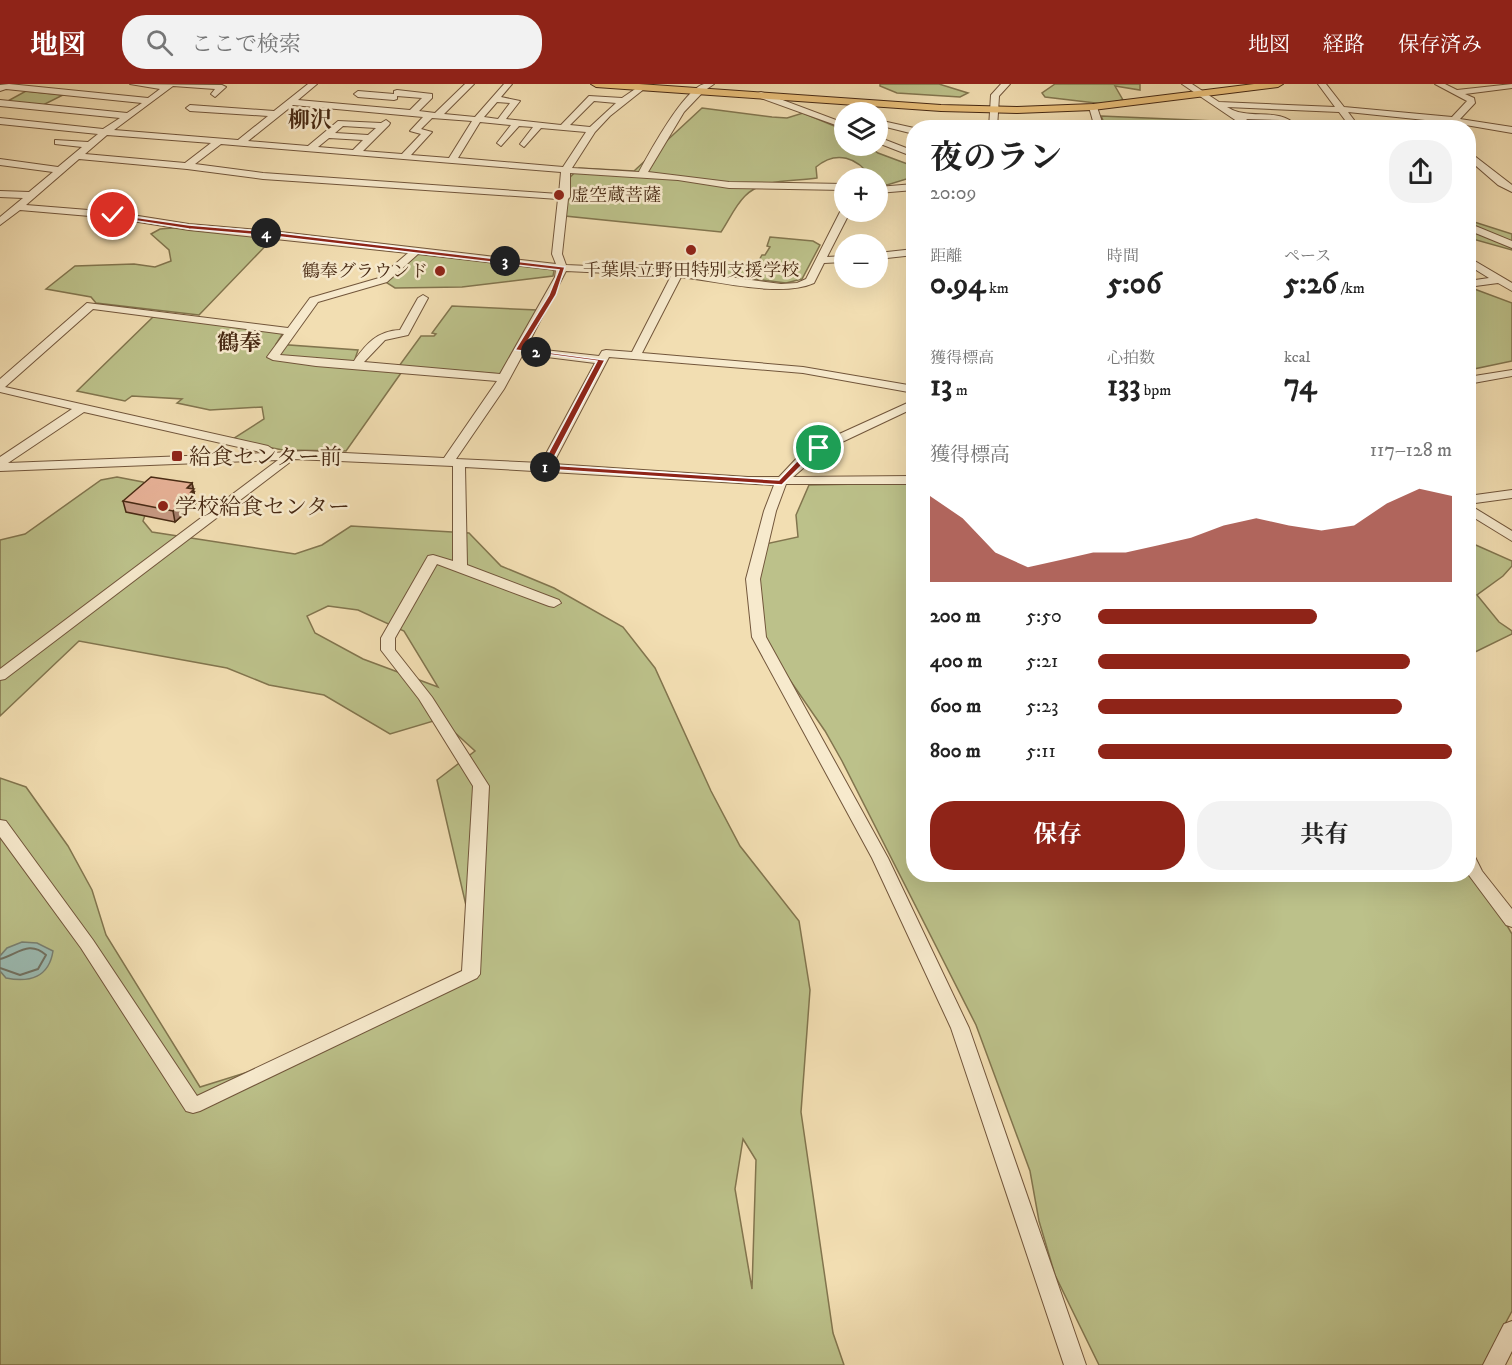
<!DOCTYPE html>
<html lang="ja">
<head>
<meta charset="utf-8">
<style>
  :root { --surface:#fff; --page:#f2f2f2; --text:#222; --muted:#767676; --accent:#8f2418 }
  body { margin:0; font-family:"IM FELL DW Pica","Noto Serif JP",serif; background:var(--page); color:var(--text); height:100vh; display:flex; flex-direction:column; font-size:22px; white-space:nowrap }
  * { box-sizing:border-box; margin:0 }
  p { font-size:20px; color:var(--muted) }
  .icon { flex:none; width:33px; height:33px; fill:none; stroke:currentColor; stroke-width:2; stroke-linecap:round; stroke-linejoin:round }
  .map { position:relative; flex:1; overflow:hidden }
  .panel { position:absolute; left:906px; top:36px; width:570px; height:762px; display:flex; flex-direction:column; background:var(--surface); border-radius:24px; box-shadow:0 6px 24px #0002 }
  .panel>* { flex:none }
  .buttons { position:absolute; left:834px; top:18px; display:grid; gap:12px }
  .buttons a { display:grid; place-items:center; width:54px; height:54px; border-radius:50%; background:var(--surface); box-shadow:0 6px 24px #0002; font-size:30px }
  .pin { position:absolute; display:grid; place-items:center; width:51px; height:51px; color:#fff; margin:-26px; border:3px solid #fff; border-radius:50%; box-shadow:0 2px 6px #0007 }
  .km { position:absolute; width:30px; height:30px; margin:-15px; border-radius:50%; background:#222; color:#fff; font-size:16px; line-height:30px; text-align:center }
  .round { display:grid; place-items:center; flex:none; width:63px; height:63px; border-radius:24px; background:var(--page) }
  .headline { display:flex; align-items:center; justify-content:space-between; height:102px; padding:0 24px }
  h1 { font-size:33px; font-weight:700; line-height:45px }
  .stats { display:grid; grid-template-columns:repeat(3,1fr); gap:9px; height:102px; padding:6px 24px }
  .stats div { display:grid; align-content:center }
  .stats b { font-size:30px; font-weight:700 }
  .stats small { font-size:16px; font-weight:400 }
  .stats p { font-size:16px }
  .chart { height:168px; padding:12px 24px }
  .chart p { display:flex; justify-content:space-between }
  .chart svg { width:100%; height:108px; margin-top:6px; fill:var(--accent); opacity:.7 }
  .primary-button { display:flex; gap:12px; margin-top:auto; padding:12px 24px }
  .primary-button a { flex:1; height:69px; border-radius:24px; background:var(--accent); color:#fff; font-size:24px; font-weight:700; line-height:69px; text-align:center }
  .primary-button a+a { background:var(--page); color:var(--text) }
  ul { padding:0 24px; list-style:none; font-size:20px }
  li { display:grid; grid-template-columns:96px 72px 1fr; align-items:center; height:45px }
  li i { height:15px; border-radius:8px; background:var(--accent) }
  header { display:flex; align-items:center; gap:36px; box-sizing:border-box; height:84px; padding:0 30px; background:var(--accent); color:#fff }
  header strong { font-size:28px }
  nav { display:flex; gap:33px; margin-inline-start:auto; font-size:21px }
  .search { width:420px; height:54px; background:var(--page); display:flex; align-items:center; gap:15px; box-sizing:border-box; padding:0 21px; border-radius:24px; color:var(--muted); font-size:22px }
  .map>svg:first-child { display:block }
  .green { fill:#bcc18a; stroke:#82754e; stroke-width:1.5; fill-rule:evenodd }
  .water { fill:#9cbbb2; stroke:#7a8172; stroke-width:1.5 }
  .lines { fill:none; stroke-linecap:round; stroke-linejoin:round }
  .shore { stroke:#727262; stroke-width:2 }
  .minor-casing { stroke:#72563b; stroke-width:2 }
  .major-casing { stroke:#472913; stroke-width:2 }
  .minor { fill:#f7eacd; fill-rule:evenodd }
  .major { fill:#e9bf79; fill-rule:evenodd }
  .wall { fill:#c89a84; stroke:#472913; stroke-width:1.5 }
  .shaded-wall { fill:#a37d6b; stroke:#472913; stroke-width:1.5 }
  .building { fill:#e9b399; stroke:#472913; stroke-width:1.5 }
  .route { fill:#8f2418; stroke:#fff; stroke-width:1.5 }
  .poi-dot { fill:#8f2418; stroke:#f7eacd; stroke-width:2 }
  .labels { text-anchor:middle; stroke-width:5; stroke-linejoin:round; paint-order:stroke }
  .far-poi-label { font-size:18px; fill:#472913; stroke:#f7eacd; text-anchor:start }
  .far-quarter-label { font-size:22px; font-weight:bold; fill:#472913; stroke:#f7eacd }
  .poi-label { font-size:22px; fill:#472913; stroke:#f7eacd; text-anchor:start }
</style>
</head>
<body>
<header>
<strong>地図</strong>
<div class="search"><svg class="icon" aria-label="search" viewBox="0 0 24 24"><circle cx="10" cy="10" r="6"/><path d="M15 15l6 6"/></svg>ここで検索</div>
<nav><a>地図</a><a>経路</a><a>保存済み</a></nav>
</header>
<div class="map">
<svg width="1512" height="1281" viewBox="0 0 1512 1281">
  <rect width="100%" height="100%" fill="#f2deb2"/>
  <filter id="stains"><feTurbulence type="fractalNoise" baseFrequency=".00333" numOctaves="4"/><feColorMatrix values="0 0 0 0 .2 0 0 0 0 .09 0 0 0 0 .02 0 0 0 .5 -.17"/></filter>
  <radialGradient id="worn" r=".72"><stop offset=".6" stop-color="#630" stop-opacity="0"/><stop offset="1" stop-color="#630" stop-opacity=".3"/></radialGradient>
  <g class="green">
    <path d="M880 0H939L968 9 960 13 897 9 880 2Z"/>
    <path d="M1055 0H1140V6L1115 2 1123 16 1104 20 1045 13 1042 9Z"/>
    <path d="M26 7 63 11 43 21 6 18Z"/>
    <path d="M702 24 772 33 787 34 803 29 844 46V62H874L871 64 878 69 913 82V93L887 101 878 98V94H871C858 73 836 66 816 83L817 94C794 98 762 94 745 112 735 122 729 136 721 148L565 132 566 114 552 112 579 84 634 87Z"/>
    <path d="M1101 32 1215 37 1225 43H1106Z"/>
    <path d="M1468 136 1512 150V166L1469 154Z"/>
    <path d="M184 143 276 151 199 231 96 219 91 213 46 205 75 182 134 180 155 183 171 177 169 166 151 150 160 145Z"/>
    <path d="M770 153 813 157 820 161 802 195 786 199 689 187 688 184 695 178H727L724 183 754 185 762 171H765L770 163 767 162Z"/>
    <path d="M417 169 551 185 554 187 553 192 462 203 395 204 384 197Z"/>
    <path d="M1469 203 1512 219V277L1469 286Z"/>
    <path d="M452 222 537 226 500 290 399 282 421 252H434L436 250 432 249Z"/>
    <path d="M154 232 283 249 276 260 358 266 352 284 401 289 346 367 283 366 231 356 264 335 262 323 210 326 177 319 182 315 132 312 125 317 77 307Z"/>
    <path d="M117 393 143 398 154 405 143 437 152 448 295 470 322 461 351 442 469 449 501 482 554 504 623 543 655 584 711 707 740 762 799 837 810 906 801 1028 833 1249 844 1281H0V694L26 703 68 762 92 806 106 851 200 1003 319 966 480 882 437 696 475 667 440 635 390 650 324 611 269 601 227 584 79 557 0 632V456L25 450 101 396ZM328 522 358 526 404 547 438 603 363 575 315 549 307 532ZM743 1055 756 1076 752 1205 735 1105Z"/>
    <path d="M913 399 914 790H1468L1469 777 1512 850V1227L1483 1281H1099L1055 1191 1039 1137 1030 1087 976 941 842 677 825 647 752 541 761 461 798 453 796 431 809 401Z"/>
    <path d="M1469 458 1512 477V482L1503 492 1477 511 1499 538 1512 547V550L1469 571Z"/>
  </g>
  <path class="water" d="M22 858 37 859 53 867C49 893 30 899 6 894L0 887V872L7 864Z"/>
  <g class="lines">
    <path class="shore" d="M0 875C18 870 29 856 46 871L38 885 20 891 0 884"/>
    <defs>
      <g id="minor">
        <path d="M9 0 148 14 160 5 130 0 222 1 226 3 215 13 211 10 215 5 173 2 114 46 238 56 268 32 190 27 186 24 190 21 274 27 308 0H317L298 16 410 26 422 14 397 12V15L394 16 358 13 354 10 358 7 394 10V7L397 6 432 10V14L419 27 435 29 465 0H474L444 30 475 33 504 0H512L501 13 520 17 506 35 561 41 589 12 622 14 641 1H644V5L610 32 595 48 572 84 639 88C649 69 684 5 704 0 708 0 711 0 714 0L704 7 684 28 648 88 729 98 844 100V106L729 104 678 96 570 89V113L568 115 562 170 566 181 678 186 781 200 797 199 806 195 840 128 844 125V128H850L827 173 844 172V178L824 179 814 199C781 214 718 197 681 193L642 269 803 283 914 302V309L803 289 609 273 553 380 748 393H779L796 375 815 361 914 316V324L823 367 793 393 914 392V400H786L776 427 760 495 766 553 888 774 969 944 1086 1281H1064L951 944 872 774 752 553 746 495 764 427 774 401 465 383 467 481 559 516 561 519 554 523 549 522 437 480 395 554V566L432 613 489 702 480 890 477 894 200 1027 193 1029 186 1027 81 864 0 753V736L6 737 93 856 197 1012 462 887 473 702 419 615 381 566V554L428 472 433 471 453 477V382L294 375 5 595 0 596V585L278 376 0 387V373L72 325 0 308V295L87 219 288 244 310 214 379 194 408 169 189 146 113 134 20 126 0 141V133L23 114 0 113V107L29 108 53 88 0 81V75L58 83 82 63 55 60V56L88 58 98 50 0 40V34L103 45 120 34 0 22V16L127 29 142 19 6 5 0 7V1ZM594 17 616 19 590 43 570 41ZM497 18 510 19 498 35 484 33ZM293 21 423 33 410 47 421 50 402 70 363 67 389 41 390 39 386 36 381 39 338 37 308 62 248 57ZM432 34 472 37 449 74 411 71 432 48 421 45ZM480 38 511 41 497 59 501 62 519 42 533 43 520 60 524 63 541 44 586 48 563 83 458 74ZM343 42 376 44 368 51 335 49ZM107 51 211 59 185 79 85 70ZM329 54 363 56 353 66 318 63ZM221 60 561 88 559 110 263 89 195 80ZM79 75 187 85 263 95 558 115 552 170 556 180 272 147 189 140 113 128 26 121ZM418 170 556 186 555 193 500 290 364 278 385 256 408 251 428 214 423 211 418 214 400 246C377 247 366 260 354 277L280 271 318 218 387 198ZM566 187 671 192 632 268 606 266 602 267 599 272 526 264ZM93 225 284 250 267 273 273 276 316 282 497 297 444 374 305 367 272 369 274 366 268 362 5 303ZM523 270 595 279 541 379 456 375 504 305ZM84 328 265 369 8 379Z"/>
        <path d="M1001 0H1010L999 12 997 44H989L991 11Z"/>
        <path d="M1182 0H1192L1219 18 1335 23 1318 0H1326L1344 23 1452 33 1467 17 1435 0H1445L1457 6 1512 0V4L1465 10 1474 14 1475 19 1460 35 1512 43V49L1454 39 1348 28 1360 44H1351L1339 28 1227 23C1251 38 1278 21 1298 43L1287 44 1281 36 1246 35 1258 44H1247Z"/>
        <path d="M761 8 844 39V44L758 13V9Z"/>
        <path d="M1093 20 1097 23 1104 44H1095L1089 23Z"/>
        <path d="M878 36 914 44V50L878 41Z"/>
        <path d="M878 53 914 67V73L878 59Z"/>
        <path d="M1468 67 1512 101V108L1498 101 1468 75Z"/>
        <path d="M914 100V106L878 109V103Z"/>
        <path d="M1468 139 1512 157V164L1468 146Z"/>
        <path d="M914 165V171L878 175V169Z"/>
        <path d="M1468 173 1512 199V207L1498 199 1468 203V197L1489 194 1468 181Z"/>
        <path d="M1512 286V292L1468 300V293Z"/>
        <path d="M1512 406V414L1468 420V412Z"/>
        <path d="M1468 420 1512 447V457L1468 430Z"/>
        <path d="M1468 770 1474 771 1482 787 1512 825V843L1506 841 1468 790Z"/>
        <path d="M1512 1237V1267L1505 1281H1483L1504 1240Z"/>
      </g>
      <path id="major" d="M591 0H639L941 21 1017 23 1093 20 1254 0H1283L1278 3 1093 26 1017 29 941 27 596 3Z"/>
    </defs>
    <use href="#minor" class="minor-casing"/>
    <use href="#major" class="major-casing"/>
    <use href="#minor" class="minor"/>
    <use href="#major" class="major"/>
  </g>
  <path class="wall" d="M192 399 196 419 175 438 126 428 123 417Z"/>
  <path class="shaded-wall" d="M192 399 196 419 175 438 173 427 187 404Z"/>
  <path class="building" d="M151 393 192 399 187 404 194 405 191 408H194L173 427 123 417Z"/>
  <path class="route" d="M113 130 189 141 272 148 565 183 556 211 523 265 605 276 550 381 779 396 797 377 817 363 823 364 803 380 782 401 542 385 541 383 597 277 515 266 549 211 559 186 272 152 189 145 111 133Z"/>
  <g class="poi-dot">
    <circle cx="559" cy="111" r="6"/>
    <circle cx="691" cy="166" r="6"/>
    <circle cx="440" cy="187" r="6"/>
    <rect x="171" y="366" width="12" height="12" rx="3"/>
    <circle cx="163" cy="422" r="6"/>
  </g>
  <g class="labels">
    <g class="far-poi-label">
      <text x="571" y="117">虚空蔵菩薩</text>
      <text x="691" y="192" text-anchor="middle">千葉県立野田特別支援学校</text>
      <text x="428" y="193" text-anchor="end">鶴奉グラウンド</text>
    </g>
    <g class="far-quarter-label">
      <text x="310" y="43">柳沢</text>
      <text x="239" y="266">鶴奉</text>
    </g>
    <g class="poi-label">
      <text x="189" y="380">給食センター前</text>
      <text x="175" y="430">学校給食センター</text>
    </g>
  </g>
  <rect width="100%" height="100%" filter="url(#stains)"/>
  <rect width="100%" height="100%" fill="url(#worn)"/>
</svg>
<div class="buttons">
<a><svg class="icon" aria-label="layers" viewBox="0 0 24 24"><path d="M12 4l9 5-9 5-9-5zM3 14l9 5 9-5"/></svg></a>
<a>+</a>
<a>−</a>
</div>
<div class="pin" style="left:819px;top:364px;background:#1e9e55"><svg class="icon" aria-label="arrive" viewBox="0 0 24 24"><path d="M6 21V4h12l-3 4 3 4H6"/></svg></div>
<div class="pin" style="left:113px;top:131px;background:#d93025"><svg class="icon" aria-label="check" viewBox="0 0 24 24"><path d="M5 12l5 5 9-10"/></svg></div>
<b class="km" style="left:545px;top:383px">1</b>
<b class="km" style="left:536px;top:268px">2</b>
<b class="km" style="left:505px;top:177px">3</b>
<b class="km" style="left:266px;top:149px">4</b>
<section class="panel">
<div class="headline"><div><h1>夜のラン</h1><p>20:09</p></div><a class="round"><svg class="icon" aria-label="share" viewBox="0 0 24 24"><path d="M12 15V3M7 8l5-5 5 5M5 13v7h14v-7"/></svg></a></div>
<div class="stats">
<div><p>距離</p><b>0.94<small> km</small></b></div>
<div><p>時間</p><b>5:06</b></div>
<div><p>ペース</p><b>5:26<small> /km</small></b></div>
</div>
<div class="stats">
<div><p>獲得標高</p><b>13<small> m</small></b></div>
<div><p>心拍数</p><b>133<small> bpm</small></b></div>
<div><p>kcal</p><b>74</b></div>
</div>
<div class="chart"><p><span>獲得標高</span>117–128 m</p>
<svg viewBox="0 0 160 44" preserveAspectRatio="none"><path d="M0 44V9L10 18L20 32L30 38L40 35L50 32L60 32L70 29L80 26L90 21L100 18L110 21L120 23L130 21L140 12L150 6L160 9V44z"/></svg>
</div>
<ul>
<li><b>200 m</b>5:50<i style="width:62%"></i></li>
<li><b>400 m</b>5:21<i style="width:88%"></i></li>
<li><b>600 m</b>5:23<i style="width:86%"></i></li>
<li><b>800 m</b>5:11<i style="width:100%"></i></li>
</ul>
<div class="primary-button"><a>保存</a><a>共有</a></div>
</section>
</div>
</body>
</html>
